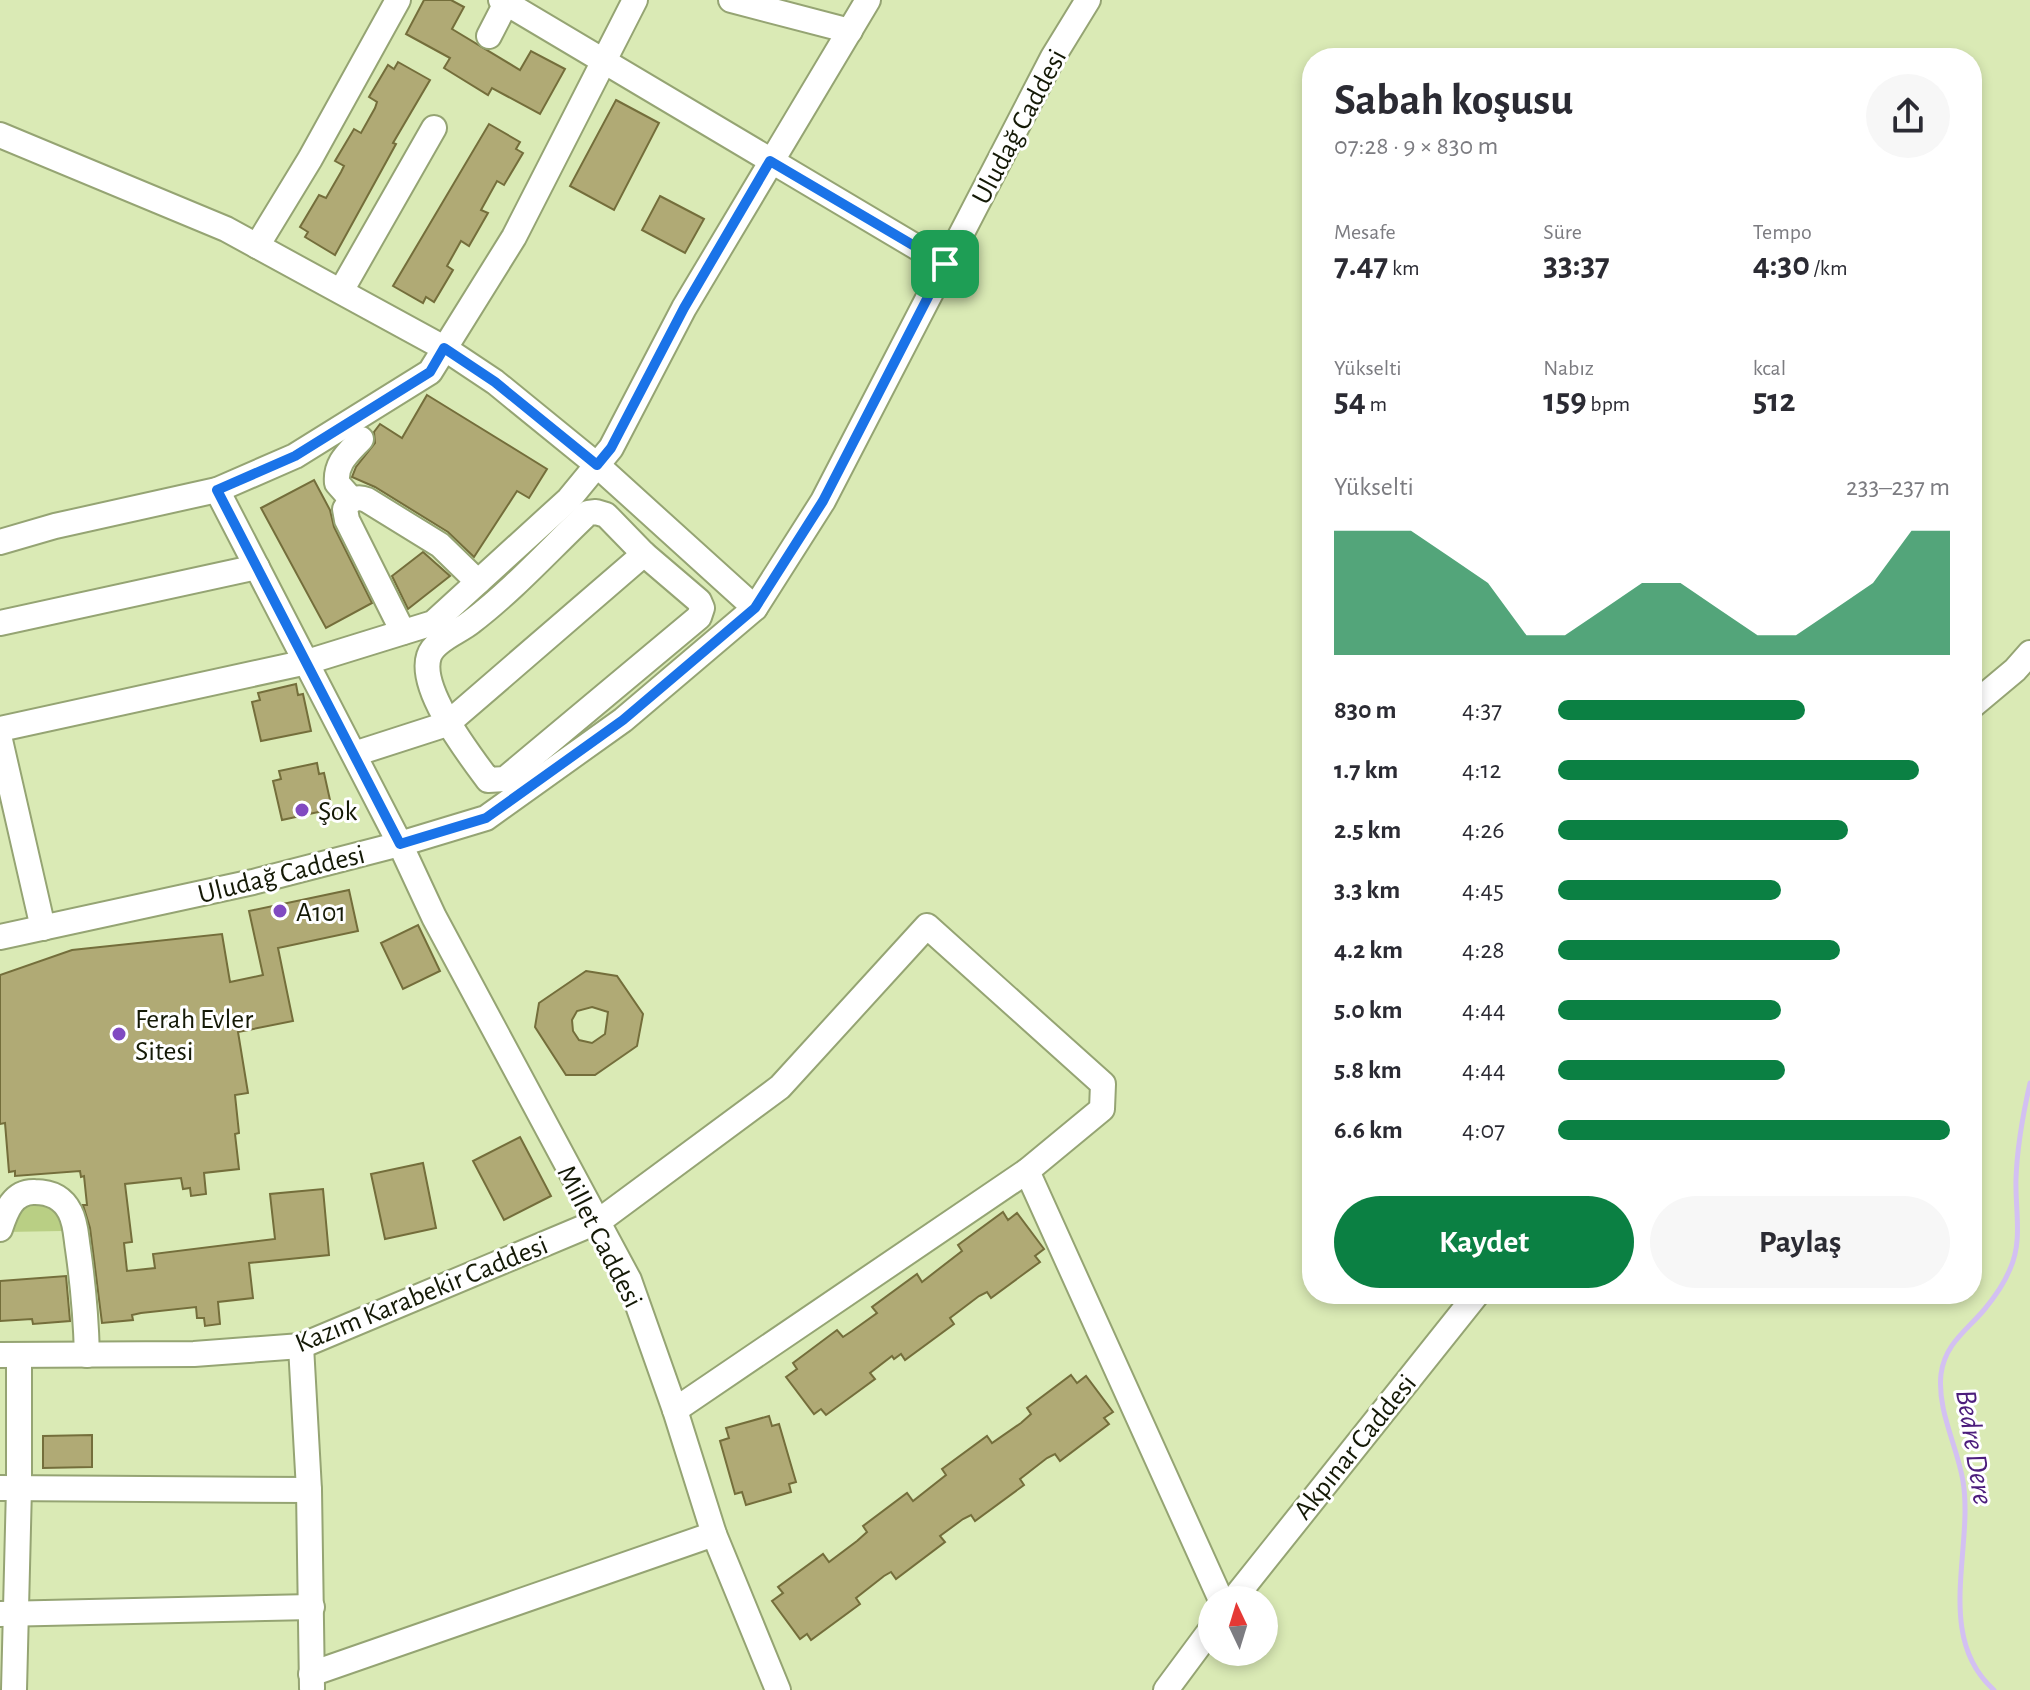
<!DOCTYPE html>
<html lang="tr">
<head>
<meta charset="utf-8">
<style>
  :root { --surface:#fff; --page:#f7f7f7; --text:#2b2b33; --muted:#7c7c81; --accent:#0b8043 }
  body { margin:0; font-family:"Alegreya Sans",sans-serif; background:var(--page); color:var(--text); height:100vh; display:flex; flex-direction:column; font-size:30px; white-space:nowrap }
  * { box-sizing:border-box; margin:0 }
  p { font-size:26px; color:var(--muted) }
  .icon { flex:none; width:44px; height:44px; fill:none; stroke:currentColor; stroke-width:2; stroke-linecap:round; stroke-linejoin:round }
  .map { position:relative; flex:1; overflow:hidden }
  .sheet { position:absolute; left:1302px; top:48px; width:680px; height:1256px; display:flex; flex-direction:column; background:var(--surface); border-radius:32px; box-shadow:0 4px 12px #0003 }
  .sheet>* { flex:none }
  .needle { width:52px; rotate:356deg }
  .fabs { position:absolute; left:1198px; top:1586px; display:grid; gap:16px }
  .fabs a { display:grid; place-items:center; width:80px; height:80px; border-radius:50%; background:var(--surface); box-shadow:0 4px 12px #0003; font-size:40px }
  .pin { position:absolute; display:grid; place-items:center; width:68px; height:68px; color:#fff; margin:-34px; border-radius:16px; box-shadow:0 4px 12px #0006 }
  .round { display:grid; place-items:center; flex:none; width:84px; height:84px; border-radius:42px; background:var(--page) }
  .overview { display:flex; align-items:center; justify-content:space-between; height:136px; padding:0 32px }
  h1 { font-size:44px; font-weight:700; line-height:60px }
  .figures { display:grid; grid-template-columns:repeat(3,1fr); gap:12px; height:136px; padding:8px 32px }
  .figures div { display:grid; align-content:center }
  .figures b { font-size:34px; font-weight:700 }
  .figures small { font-size:22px; font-weight:400 }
  .figures p { font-size:22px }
  .chart { height:224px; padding:16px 32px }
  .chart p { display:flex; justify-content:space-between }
  .chart svg { width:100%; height:144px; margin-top:8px; fill:var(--accent); opacity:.7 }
  .primary-button { display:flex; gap:16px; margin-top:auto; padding:16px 32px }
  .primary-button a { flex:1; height:92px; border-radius:48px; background:var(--accent); color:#fff; font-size:32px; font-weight:700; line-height:92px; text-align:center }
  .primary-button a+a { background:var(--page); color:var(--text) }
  ul { padding:0 32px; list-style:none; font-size:26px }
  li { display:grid; grid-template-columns:128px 96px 1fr; align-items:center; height:60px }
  li i { height:20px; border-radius:10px; background:var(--accent) }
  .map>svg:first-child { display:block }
  .green { fill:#b9cf84 }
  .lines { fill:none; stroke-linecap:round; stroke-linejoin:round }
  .stream { stroke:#d3c0f2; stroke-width:5 }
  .building { fill:#b0aa75; stroke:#746e3b; stroke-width:2; fill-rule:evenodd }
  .minor-casing { stroke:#95a473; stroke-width:28 }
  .minor { stroke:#fff; stroke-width:24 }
  .route-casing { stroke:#fff; stroke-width:16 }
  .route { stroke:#1a73e8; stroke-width:10 }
  .poi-dot { fill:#814ac1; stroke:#fff; stroke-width:3 }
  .labels { text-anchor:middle; stroke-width:6; stroke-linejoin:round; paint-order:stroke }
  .street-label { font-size:28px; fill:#141906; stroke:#fff }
  .poi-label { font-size:28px; fill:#141906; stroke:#fff; text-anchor:start }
  .water-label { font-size:30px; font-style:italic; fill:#4c1d7c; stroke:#fff }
</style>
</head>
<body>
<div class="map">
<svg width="2030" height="1690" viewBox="0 0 2030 1690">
  <rect width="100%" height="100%" fill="#daeab5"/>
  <path class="green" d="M45 1202 58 1212 62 1231 6 1232 21 1204Z"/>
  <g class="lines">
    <path class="stream" d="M1994 1690C1934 1637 1974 1548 1963 1481 1957 1445 1937 1411 1941 1374 1945 1344 1966 1331 1984 1310 1994 1298 2004 1284 2010 1269 2023 1241 2015 1209 2016 1179 2017 1147 2023 1114 2030 1083"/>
  </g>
  <g class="building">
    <path d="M424 0H451L464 7 452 29 520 70 531 51 565 69 540 114 492 88 488 95 444 68 450 58 406 34Z"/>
    <path d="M398 62 430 80 393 143 396 144 335 255 305 237 308 232 300 227 319 195 326 198 341 172 344 166 335 161 354 129 361 133 375 108 377 102 369 97 388 65 394 69Z"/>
    <path d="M616 100 659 123 614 210 570 186Z"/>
    <path d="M489 124 520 142 516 149 523 153 504 185 497 181 481 210 488 213 469 246 461 241 447 266 453 270 434 302 426 297 423 303 393 286Z"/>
    <path d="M660 196 704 219 685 253 642 230Z"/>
    <path d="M427 395 547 469 529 498 517 491 474 557 448 532 375 487 352 477 356 467 375 443 374 432 380 424 402 438Z"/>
    <path d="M314 480 330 510 334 527 372 603 326 628 261 508Z"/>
    <path d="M423 552 450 576 408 609 392 576Z"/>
    <path d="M296 684 298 695 303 694 311 731 261 741 252 702 260 700 258 693Z"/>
    <path d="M317 763 319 774 324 773 332 809 282 820 273 781 281 779 279 771Z"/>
    <path d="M349 890 358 931 278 948 293 1021 238 1032 248 1093 235 1095 239 1133 235 1134 239 1169 204 1173 206 1194 191 1196 190 1188 183 1189 181 1178 125 1184 132 1242 124 1243 127 1271 155 1268 153 1254 275 1239 270 1194 323 1189 329 1255 249 1263 253 1298 218 1302 220 1324 205 1326 204 1318H197L196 1307 141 1313 132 1315 133 1320 102 1323 90 1228 83 1205H87L84 1176 81 1177 80 1171 15 1176V1171L9 1172 5 1123 0 1124V975L72 950 222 934 230 982 263 975 249 911Z"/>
    <path d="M418 925 440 971 403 989 381 943Z"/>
    <path d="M586 971 617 976 643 1014 637 1046 595 1075H566L535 1027 539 1003ZM592 1007 608 1012 605 1034 592 1043 579 1040 573 1031 572 1020 577 1011Z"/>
    <path d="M520 1137 551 1196 504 1220 473 1161Z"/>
    <path d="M423 1163 436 1228 385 1239 371 1174Z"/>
    <path d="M1003 1212 1008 1220 1017 1213 1044 1249 1035 1256 1040 1262 991 1298 987 1292 979 1296 950 1318 954 1324 905 1360 901 1354 894 1359 892 1356 870 1373 875 1379 826 1415 821 1409 814 1414 786 1377 797 1369 793 1363 837 1330 843 1337 852 1331 877 1313 872 1307 917 1274 922 1282 962 1251 958 1245Z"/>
    <path d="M66 1276 70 1321 33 1324 32 1319 0 1321V1281Z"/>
    <path d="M1071 1375 1077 1383 1086 1376 1113 1412 1104 1418 1109 1424 1060 1461 1055 1454 1047 1458 1020 1479 1024 1485 975 1521 971 1515 963 1519 940 1536 945 1542 896 1579 891 1572 884 1576 856 1598 860 1604 811 1640 807 1634 800 1639 772 1601 783 1593 778 1587 823 1554 829 1562 857 1541 867 1532 863 1526 907 1493 913 1501 946 1475 942 1469 987 1436 992 1443 1021 1423 1031 1414 1027 1408Z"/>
    <path d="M769 1416 772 1426 779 1424 796 1482 789 1484 791 1492 746 1505 742 1492 735 1494 720 1441 729 1438 726 1428Z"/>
    <path d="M92 1435V1467L43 1468V1436Z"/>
  </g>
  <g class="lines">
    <defs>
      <g id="minor">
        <path d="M501 0 945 264"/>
        <path d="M731 0 850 31"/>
        <path d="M489 36 506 3"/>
        <path d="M0 135 226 229 444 348 495 382 597 465 755 608"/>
        <path d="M257 246 310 159 398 0"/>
        <path d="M341 291 434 128"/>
        <path d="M217 490 400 844 434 917 629 1280 675 1410 714 1534 778 1690"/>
        <path d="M352 500 337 483C335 463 348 453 361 439"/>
        <path d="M596 512 606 515 644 554 699 601 702 608 699 617 505 779 488 780C469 754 418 689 429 656 434 640 459 632 471 622 513 590 550 549 588 513Z"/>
        <path d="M0 542 55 526 217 490 295 456 430 372 514 237 635 0"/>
        <path d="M0 623 257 567"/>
        <path d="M403 632 347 520 345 509C350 499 357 496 367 500L440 545 478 582"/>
        <path d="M1972 706 2015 670 2030 653"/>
        <path d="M0 729 307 662 433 623 569 499 611 448 684 308 868 0"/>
        <path d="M0 740 43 928"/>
        <path d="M354 754 447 724 644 554"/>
        <path d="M0 937 253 882 400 844 486 818 623 720 755 608 823 501 1053 57 1088 0"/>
        <path d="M1027 1171 1221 1600"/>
        <path d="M0 1229C6 1211 13 1191 35 1192 51 1192 63 1198 70 1212 76 1223 76 1237 78 1249 83 1284 86 1319 87 1355"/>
        <path d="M301 1346 309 1490 312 1688"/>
        <path d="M0 1355 194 1354 301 1346 599 1221 780 1087 927 926 1103 1084 1102 1109 1027 1171 675 1410"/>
        <path d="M0 1488 309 1490"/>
        <path d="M1233 1600 1477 1294"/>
        <path d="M0 1614 312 1607"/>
        <path d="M311 1674 714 1534"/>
        <path d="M14 1690 19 1487V1355"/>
        <path d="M1166 1690 1212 1628"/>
      </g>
    </defs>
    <use href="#minor" class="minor-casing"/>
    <use href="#minor" class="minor"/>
  </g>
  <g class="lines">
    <defs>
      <path id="route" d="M770 161 945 264 823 501 755 608 623 720 486 818 400 844 217 490 295 456 430 372 444 348 495 382 597 465 611 448 684 308Z"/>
    </defs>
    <use href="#route" class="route-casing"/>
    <use href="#route" class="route"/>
  </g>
  <g class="poi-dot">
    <circle cx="302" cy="810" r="8"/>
    <circle cx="280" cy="911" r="8"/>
    <circle cx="119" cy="1034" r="8"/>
  </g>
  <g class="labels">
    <g class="street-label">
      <text transform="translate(1018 126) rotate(-62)" y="10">Uludağ Caddesi</text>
      <text transform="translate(281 873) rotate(-14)" y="10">Uludağ Caddesi</text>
      <text transform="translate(601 1236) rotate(63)" y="10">Millet Caddesi</text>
      <text transform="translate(421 1293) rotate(-22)" y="10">Kazım Karabekir Caddesi</text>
      <text transform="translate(1354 1446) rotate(-51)" y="10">Akpınar Caddesi</text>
    </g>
    <g class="poi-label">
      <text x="318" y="820">Şok</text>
      <text x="296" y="921">A101</text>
      <text x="135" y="1028">Ferah Evler<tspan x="135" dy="32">Sitesi</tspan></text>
    </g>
    <g class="water-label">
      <text transform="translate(1975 1447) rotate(81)" y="10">Bedre Dere</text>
    </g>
  </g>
</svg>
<div class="fabs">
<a><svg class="needle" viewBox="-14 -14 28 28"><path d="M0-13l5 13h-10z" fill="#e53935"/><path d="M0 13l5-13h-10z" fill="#7c7c81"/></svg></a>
</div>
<div class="pin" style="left:945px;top:264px;background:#1e9e55"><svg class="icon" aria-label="arrive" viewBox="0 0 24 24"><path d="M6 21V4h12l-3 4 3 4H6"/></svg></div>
<section class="sheet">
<div class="overview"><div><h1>Sabah koşusu</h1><p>07:28 · 9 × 830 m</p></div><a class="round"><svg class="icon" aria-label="share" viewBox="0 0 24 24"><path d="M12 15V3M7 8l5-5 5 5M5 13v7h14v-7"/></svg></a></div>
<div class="figures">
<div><p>Mesafe</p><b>7.47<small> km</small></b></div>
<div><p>Süre</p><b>33:37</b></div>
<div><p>Tempo</p><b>4:30<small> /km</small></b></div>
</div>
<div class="figures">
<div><p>Yükselti</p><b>54<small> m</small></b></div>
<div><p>Nabız</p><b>159<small> bpm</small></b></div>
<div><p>kcal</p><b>512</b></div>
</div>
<div class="chart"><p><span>Yükselti</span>233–237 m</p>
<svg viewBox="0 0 160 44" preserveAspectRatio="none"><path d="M0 44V6L10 6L20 6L30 14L40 22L50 38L60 38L70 30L80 22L90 22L100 30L110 38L120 38L130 30L140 22L150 6L160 6V44z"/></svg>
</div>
<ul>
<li><b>830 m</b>4:37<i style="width:63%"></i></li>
<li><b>1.7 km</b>4:12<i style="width:92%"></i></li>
<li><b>2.5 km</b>4:26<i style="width:74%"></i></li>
<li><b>3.3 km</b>4:45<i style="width:57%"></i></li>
<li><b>4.2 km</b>4:28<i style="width:72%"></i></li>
<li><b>5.0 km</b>4:44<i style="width:57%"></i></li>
<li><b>5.8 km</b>4:44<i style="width:58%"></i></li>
<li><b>6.6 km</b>4:07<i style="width:100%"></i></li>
</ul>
<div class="primary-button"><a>Kaydet</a><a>Paylaş</a></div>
</section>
</div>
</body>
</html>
